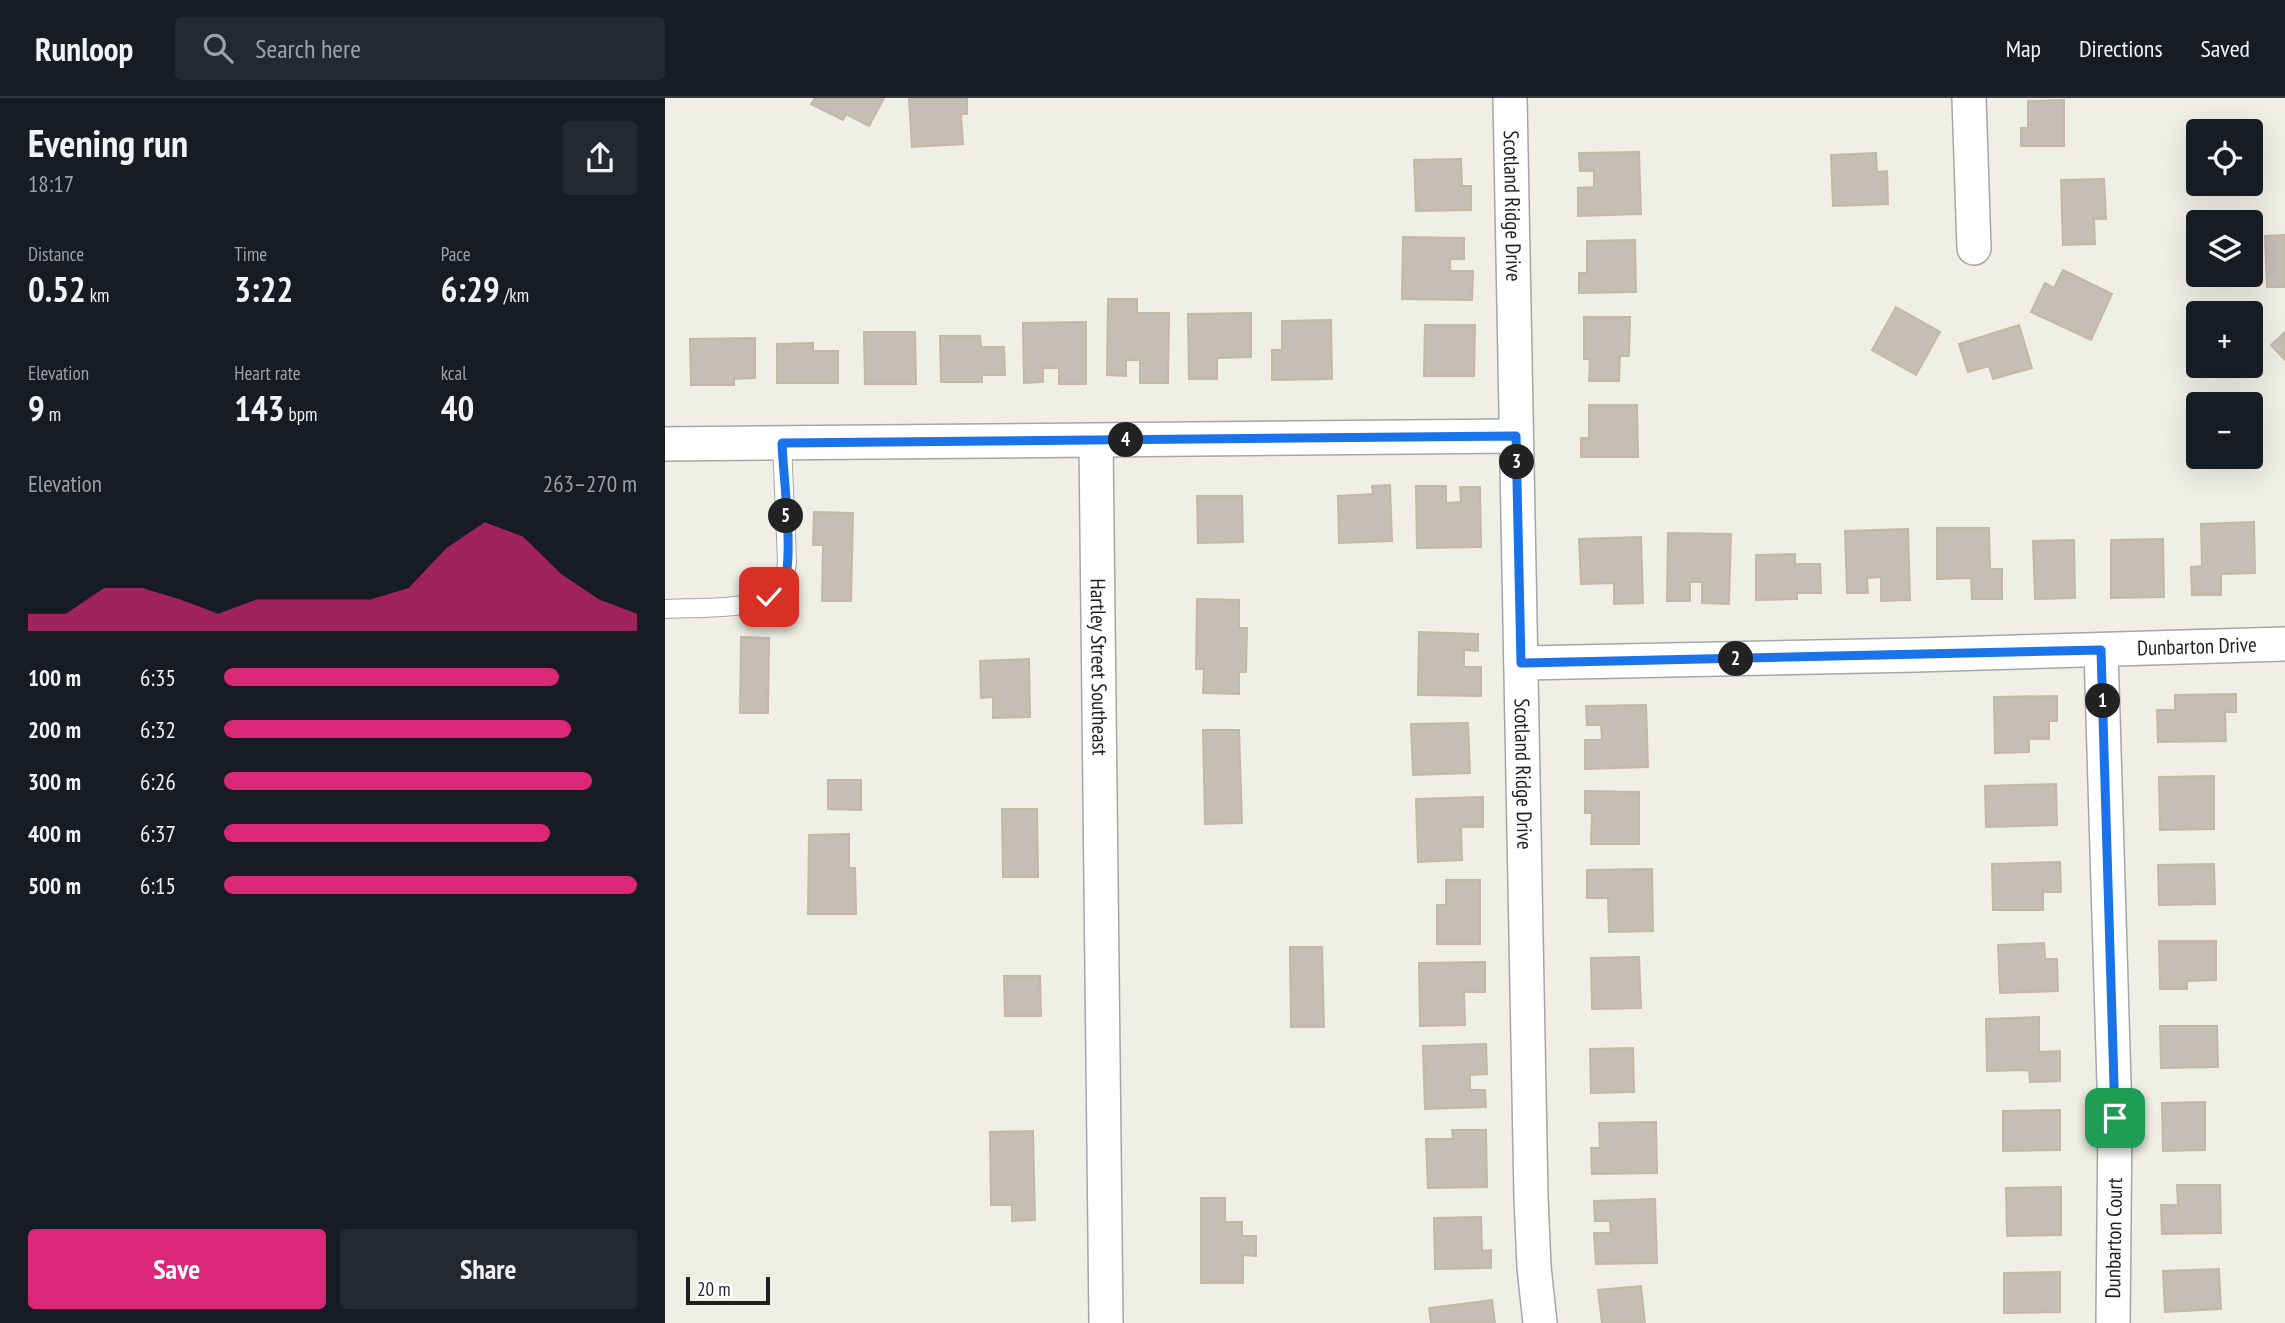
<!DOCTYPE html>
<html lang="en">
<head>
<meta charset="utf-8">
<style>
  :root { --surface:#171b24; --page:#242831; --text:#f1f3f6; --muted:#9ea1a6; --line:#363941; --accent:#db2777 }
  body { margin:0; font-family:"PT Sans Narrow",sans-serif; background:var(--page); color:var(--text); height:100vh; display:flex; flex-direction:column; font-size:26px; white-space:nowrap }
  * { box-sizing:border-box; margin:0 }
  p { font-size:23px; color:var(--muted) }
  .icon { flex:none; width:38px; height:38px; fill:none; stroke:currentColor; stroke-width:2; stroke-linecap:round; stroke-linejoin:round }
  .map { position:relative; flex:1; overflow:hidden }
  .details { display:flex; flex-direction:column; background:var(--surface); width:665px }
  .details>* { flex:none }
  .tools { position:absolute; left:1521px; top:21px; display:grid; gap:14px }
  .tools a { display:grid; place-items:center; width:77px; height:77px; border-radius:7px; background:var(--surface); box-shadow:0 7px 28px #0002; font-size:35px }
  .scale { position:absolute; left:21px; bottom:18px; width:84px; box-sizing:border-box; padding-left:7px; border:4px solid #1f1f1f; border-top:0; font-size:19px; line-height:24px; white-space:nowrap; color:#1f1f1f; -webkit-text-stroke:5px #fff; paint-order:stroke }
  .pin { position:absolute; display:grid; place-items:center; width:60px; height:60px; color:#fff; margin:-30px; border-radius:14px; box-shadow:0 4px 10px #0006 }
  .km { position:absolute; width:35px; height:35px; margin:-18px; border-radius:50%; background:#222; color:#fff; font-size:19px; line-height:35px; text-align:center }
  .round { display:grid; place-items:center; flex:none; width:74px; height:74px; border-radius:7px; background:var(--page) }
  .overview { display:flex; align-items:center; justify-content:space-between; height:119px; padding:0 28px }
  h1 { font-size:38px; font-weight:700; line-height:52px }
  .metrics { display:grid; grid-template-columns:repeat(3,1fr); gap:10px; height:119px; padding:7px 28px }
  .metrics div { display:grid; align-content:center }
  .metrics b { font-size:35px; font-weight:700 }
  .metrics small { font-size:19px; font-weight:400 }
  .metrics p { font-size:19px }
  .chart { height:196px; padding:14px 28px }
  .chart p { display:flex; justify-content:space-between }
  .chart svg { width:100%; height:126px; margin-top:7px; fill:var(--accent); opacity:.7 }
  .cta { display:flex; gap:14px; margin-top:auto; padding:14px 28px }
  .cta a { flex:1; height:80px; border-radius:7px; background:var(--accent); color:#fff; font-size:28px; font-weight:700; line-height:80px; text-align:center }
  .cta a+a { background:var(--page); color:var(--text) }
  ul { padding:0 28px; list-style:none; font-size:23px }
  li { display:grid; grid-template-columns:112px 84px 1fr; align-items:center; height:52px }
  li i { height:18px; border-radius:9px; background:var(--accent) }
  header { display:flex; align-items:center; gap:42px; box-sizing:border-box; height:98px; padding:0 35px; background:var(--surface); border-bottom:2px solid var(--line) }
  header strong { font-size:33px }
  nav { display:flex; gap:38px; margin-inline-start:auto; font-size:24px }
  .search { width:490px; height:63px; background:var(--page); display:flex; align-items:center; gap:18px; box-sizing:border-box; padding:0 24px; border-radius:7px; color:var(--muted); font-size:26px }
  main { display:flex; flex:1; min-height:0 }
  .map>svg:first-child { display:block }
  .building { fill:#c5beb4; stroke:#c3b8a6; stroke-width:2 }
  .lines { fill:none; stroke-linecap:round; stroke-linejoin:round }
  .lane-casing { stroke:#a6a6a6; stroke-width:20 }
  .street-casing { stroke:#a6a6a6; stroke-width:36 }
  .lane { stroke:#fff; stroke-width:18 }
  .street { stroke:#fff; stroke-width:33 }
  .route-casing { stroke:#fff; stroke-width:14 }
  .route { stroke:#1a73e8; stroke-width:9 }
  .labels { text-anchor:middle; stroke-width:5; stroke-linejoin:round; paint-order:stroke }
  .street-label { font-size:21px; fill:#1f1f1f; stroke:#fff }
</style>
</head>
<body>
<header>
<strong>Runloop</strong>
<div class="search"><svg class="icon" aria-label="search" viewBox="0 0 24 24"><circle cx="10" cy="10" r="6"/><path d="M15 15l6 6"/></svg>Search here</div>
<nav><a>Map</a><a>Directions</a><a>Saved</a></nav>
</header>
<main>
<section class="details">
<div class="overview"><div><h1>Evening run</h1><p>18:17</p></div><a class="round"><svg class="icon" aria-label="share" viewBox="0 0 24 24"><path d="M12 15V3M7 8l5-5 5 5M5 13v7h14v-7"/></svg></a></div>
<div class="metrics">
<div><p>Distance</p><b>0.52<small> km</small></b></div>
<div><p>Time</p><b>3:22</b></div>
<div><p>Pace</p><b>6:29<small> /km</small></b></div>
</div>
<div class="metrics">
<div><p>Elevation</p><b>9<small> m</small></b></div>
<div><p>Heart rate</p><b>143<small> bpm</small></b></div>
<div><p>kcal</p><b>40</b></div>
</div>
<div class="chart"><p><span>Elevation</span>263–270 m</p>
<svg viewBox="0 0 160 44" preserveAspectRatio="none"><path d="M0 44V38L10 38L20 29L30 29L40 33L50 38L60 33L70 33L80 33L90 33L100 29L110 15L120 6L130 11L140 24L150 33L160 38V44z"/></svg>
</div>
<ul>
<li><b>100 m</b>6:35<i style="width:81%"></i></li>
<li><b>200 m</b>6:32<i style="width:84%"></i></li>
<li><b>300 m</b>6:26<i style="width:89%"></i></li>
<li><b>400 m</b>6:37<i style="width:79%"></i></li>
<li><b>500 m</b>6:15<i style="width:100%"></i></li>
</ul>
<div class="cta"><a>Save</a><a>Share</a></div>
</section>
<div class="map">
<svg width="1620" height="1225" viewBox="0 0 1620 1225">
  <rect width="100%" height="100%" fill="#f0efe5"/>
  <g class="building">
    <path d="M150 0H219L204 28 181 16 178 22 146 6Z"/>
    <path d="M244 0H302V16H296L298 46 247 49Z"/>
    <path d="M1399 2V48H1356V30H1363V3Z"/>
    <path d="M974 54 976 116 913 118V90L929 89V73H915L914 55Z"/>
    <path d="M1211 55 1212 74 1222 73 1223 106 1168 108 1166 57Z"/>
    <path d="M796 61 797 88H806V112L751 113 749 62Z"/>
    <path d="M1439 81 1441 121H1429L1430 146 1398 147 1396 82Z"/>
    <path d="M1620 137V189H1602L1600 138Z"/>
    <path d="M738 139 799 140V161H785V173H808L807 202 737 201Z"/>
    <path d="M970 142 971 194 914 195V175H922V143Z"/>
    <path d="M1398 172 1447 196 1426 242 1366 214 1380 185 1389 190Z"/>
    <path d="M443 201H472V215H504L503 285H475V262H461V278L442 277Z"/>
    <path d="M1231 209 1275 234 1251 277 1207 252Z"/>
    <path d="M586 215V259L552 260V281H524L523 216Z"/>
    <path d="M919 219H965L964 258H955L954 283H924L925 261H919Z"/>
    <path d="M666 222 667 281 607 282V252H617V223Z"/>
    <path d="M421 224V286H394V270H378V284L359 285 358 225Z"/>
    <path d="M760 227H810L809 278H759Z"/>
    <path d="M1354 227 1367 270 1328 281 1324 268 1303 274 1294 246Z"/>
    <path d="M199 234H250L251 286H200Z"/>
    <path d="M1620 234V262L1606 247Z"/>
    <path d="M275 238H315L316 249H339L340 277H317V284H276Z"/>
    <path d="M90 240V280L69 281V287H26L25 241Z"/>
    <path d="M148 245V253H173V285H112V246Z"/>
    <path d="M924 307H972L973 359H916V340H924Z"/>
    <path d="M725 387 727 443 674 445 673 398 708 396 707 388Z"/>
    <path d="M751 388H781V405L796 404 795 389H815L816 449 752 450Z"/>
    <path d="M532 398H577L578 444 533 445Z"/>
    <path d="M149 414 188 415 186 503H157L158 447H148Z"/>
    <path d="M1589 424 1590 475 1556 476V497H1527L1526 469 1537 468 1536 426Z"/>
    <path d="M1272 430H1324L1325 471H1337V501H1307L1306 480 1272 481Z"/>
    <path d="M1243 431 1245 502 1216 503V479L1202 480 1203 495H1182L1180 433Z"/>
    <path d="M1003 435 1066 436 1064 506 1037 505V484H1025V503H1002Z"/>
    <path d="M976 439 978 505 949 506V485L916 486 914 441Z"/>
    <path d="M1498 441 1499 499 1446 500V442Z"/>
    <path d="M1409 442 1410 500 1370 501 1368 443Z"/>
    <path d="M1130 456V466H1155L1156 495H1132V501L1091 502V457Z"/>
    <path d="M532 501 574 502V530H582L581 574H574V596L538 595 539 571H531Z"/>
    <path d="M754 534 813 536V553L799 552V569H816V598L753 597Z"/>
    <path d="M76 539 104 540 103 615H75Z"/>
    <path d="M364 561 365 619 328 620V599L316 600 315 563Z"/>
    <path d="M1571 596V614H1560L1561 643 1493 644 1492 612H1510V597Z"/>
    <path d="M1392 598V623H1384V641H1364V654L1330 655 1329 599Z"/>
    <path d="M981 607 983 669 920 671V642H937L936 627H922L921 608Z"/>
    <path d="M803 625 805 675 748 677 746 626Z"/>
    <path d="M538 632H574L577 725 540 726Z"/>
    <path d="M1549 678V731L1495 732 1494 679Z"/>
    <path d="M163 682H196V712L163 711Z"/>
    <path d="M1391 686 1392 727 1321 729 1320 688Z"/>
    <path d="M920 693 974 694V746H926L927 715H920Z"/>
    <path d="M818 699V729H796L797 762 753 764 751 701Z"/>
    <path d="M337 711H372L373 779H338Z"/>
    <path d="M184 736V770H190L191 816H143L144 737Z"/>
    <path d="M1395 764 1396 794H1378V812H1328L1327 766Z"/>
    <path d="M1549 766 1550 806 1494 807 1493 767Z"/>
    <path d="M987 771 988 833 944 834 943 800H922V772Z"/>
    <path d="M781 782H815V846H772V807H781Z"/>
    <path d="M1494 843H1551V882L1522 883V891H1495Z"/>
    <path d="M1379 845 1380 861H1392L1393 893 1335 895 1333 847Z"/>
    <path d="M625 849H657L659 929H626Z"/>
    <path d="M974 859 976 910 927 911 926 860Z"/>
    <path d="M820 864V894H799L800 927 755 928 754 865Z"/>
    <path d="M339 878H375L376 918H340Z"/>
    <path d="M1374 919V954L1395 953V983L1365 984 1364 972 1322 973 1321 921Z"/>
    <path d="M1495 928H1552L1553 969 1496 970Z"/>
    <path d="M821 946 822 976 805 977V992H820L821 1009 760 1011 758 948Z"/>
    <path d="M968 950 969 994 926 995 925 951Z"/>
    <path d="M1540 1004V1052L1498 1053 1497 1005Z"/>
    <path d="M1395 1012V1052L1338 1053V1013Z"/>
    <path d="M991 1024 992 1075 927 1076 926 1050H935L934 1025Z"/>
    <path d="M787 1032H821L822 1089 763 1090 761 1041H788Z"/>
    <path d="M368 1033 370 1122 347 1123V1107H326L325 1034Z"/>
    <path d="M1512 1087H1555L1556 1135 1497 1136 1496 1107H1513Z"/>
    <path d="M1396 1089V1137L1342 1138 1341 1090Z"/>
    <path d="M536 1100H560V1124H577V1138H591V1158L578 1157V1185H536Z"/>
    <path d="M990 1101 992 1165 931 1166 929 1135H946L945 1123H930L929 1103Z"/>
    <path d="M816 1119 817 1153 826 1152V1170L770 1171 769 1120Z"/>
    <path d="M1554 1171 1556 1211 1500 1214 1498 1173Z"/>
    <path d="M1395 1174V1214L1339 1215V1175Z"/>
    <path d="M976 1188 980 1225H937L933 1192Z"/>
    <path d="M827 1202 830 1225H766L764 1210Z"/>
  </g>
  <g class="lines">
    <defs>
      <path id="lane" d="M0 511C27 509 100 514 116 490 121 482 121 472 122 463L117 345"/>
      <g id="street">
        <path id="s1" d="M845 0 866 1099 869 1169 875 1225"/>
        <path d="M1304 0 1309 150"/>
        <path id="s2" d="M431 343 441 1225"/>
        <path d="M0 346 851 338"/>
        <path d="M1436 552 1450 1019 1448 1225"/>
        <path id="s3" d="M856 565 1251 557 1620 546"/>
      </g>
    </defs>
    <use href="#lane" class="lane-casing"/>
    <use href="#street" class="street-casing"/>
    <use href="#lane" class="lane"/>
    <use href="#street" class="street"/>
  </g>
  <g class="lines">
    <defs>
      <path id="route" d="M104 499C111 495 116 492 119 484 129 459 118 376 117 345L851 338 856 565 1436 552 1450 1020"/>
    </defs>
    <use href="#route" class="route-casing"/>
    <use href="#route" class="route"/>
  </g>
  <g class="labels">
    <g class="street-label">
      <text dy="7" stroke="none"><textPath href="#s1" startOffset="108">Scotland Ridge Drive</textPath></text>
      <text dy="7" stroke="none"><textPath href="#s3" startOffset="676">Dunbarton Drive</textPath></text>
      <text dy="7" stroke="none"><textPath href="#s2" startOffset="226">Hartley Street Southeast</textPath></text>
      <text dy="7" stroke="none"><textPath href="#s1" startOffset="676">Scotland Ridge Drive</textPath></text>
      <text transform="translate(1449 1140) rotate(-89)" y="7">Dunbarton Court</text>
    </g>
  </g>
</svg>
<div class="tools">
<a><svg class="icon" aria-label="locate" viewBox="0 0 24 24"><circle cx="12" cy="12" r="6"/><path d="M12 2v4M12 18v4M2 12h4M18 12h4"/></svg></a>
<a><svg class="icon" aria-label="layers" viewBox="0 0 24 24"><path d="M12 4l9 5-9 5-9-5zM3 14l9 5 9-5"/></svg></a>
<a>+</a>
<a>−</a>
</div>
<div class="scale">20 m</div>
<div class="pin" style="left:1450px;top:1020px;background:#1e9e55"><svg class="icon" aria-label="arrive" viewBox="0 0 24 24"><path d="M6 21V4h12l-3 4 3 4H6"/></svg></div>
<div class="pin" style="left:104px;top:499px;background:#d93025"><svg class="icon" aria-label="check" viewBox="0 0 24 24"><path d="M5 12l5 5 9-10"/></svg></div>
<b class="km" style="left:1438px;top:603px">1</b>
<b class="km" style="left:1071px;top:561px">2</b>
<b class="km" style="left:852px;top:364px">3</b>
<b class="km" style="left:461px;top:342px">4</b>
<b class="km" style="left:121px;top:418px">5</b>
</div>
</main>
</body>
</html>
